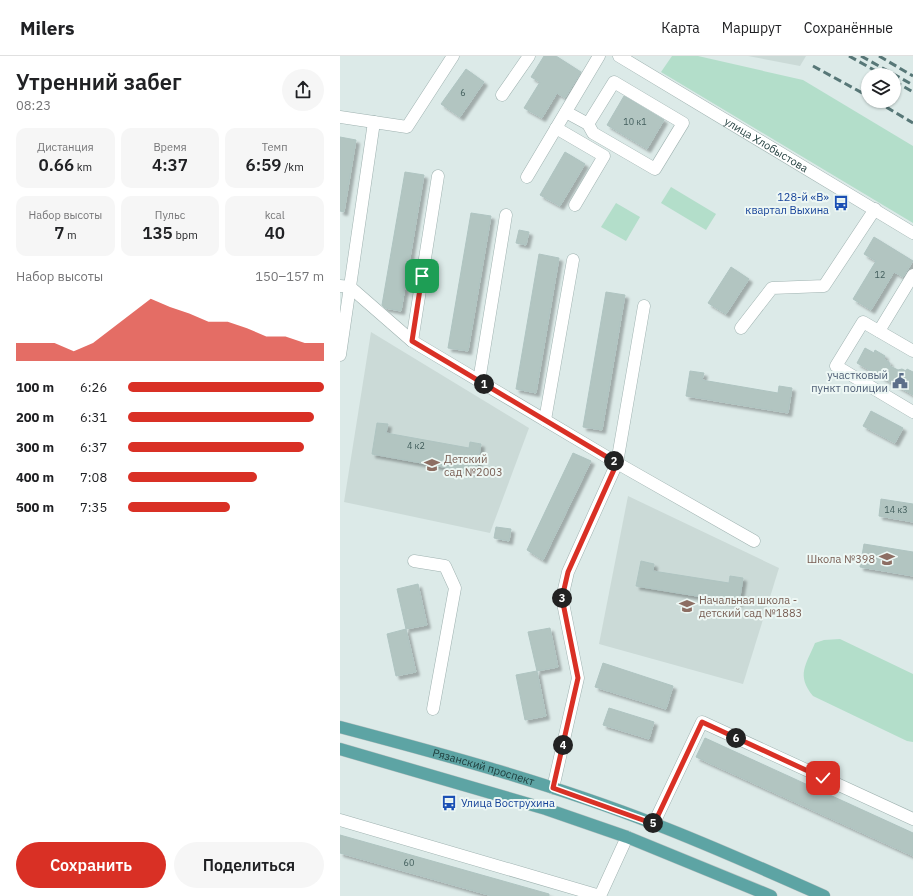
<!DOCTYPE html>
<html lang="ru">
<head>
<meta charset="utf-8">
<style>
  :root { --surface:#fff; --page:#f6f6f6; --text:#202124; --muted:#757577; --line:#e0e0e0; --accent:#d93025 }
  body { margin:0; font-family:"IBM Plex Sans",sans-serif; background:var(--page); color:var(--text); height:100vh; display:flex; flex-direction:column; font-size:15px; white-space:nowrap }
  * { box-sizing:border-box; margin:0 }
  p { font-size:13px; color:var(--muted) }
  .icon { flex:none; width:22px; height:22px; fill:none; stroke:currentColor; stroke-width:2; stroke-linecap:round; stroke-linejoin:round }
  .map { position:relative; flex:1; overflow:hidden }
  .side { display:flex; flex-direction:column; background:var(--surface); width:340px }
  .side>* { flex:none }
  .controls { position:absolute; left:521px; top:12px; display:grid; gap:8px }
  .controls a { display:grid; place-items:center; width:40px; height:40px; border-radius:50%; background:var(--surface); box-shadow:0 1px 3px #0004; font-size:20px }
  .pin { position:absolute; display:grid; place-items:center; width:34px; height:34px; color:#fff; margin:-17px; border-radius:8px; box-shadow:0 2px 6px #0006 }
  .km { position:absolute; width:20px; height:20px; margin:-10px; border-radius:50%; background:#222; color:#fff; font-size:11px; line-height:20px; text-align:center }
  .round { display:grid; place-items:center; flex:none; width:42px; height:42px; border-radius:21px; background:var(--page) }
  .summary { display:flex; align-items:center; justify-content:space-between; height:68px; padding:0 16px }
  h1 { font-size:22px; font-weight:600; line-height:30px }
  .figures { display:grid; grid-template-columns:repeat(3,1fr); gap:6px; height:68px; padding:4px 16px }
  .figures div { display:grid; align-content:center; border-radius:10px; background:var(--page); text-align:center }
  .figures b { font-size:17px; font-weight:600 }
  .figures small { font-size:11px; font-weight:400 }
  .figures p { font-size:11px }
  .chart { height:112px; padding:8px 16px }
  .chart p { display:flex; justify-content:space-between }
  .chart svg { width:100%; height:72px; margin-top:4px; fill:var(--accent); opacity:.7 }
  .button { display:flex; gap:8px; margin-top:auto; padding:8px 16px }
  .button a { flex:1; height:46px; border-radius:24px; background:var(--accent); color:#fff; font-size:16px; font-weight:600; line-height:46px; text-align:center }
  .button a+a { background:var(--page); color:var(--text) }
  ul { padding:0 16px; list-style:none; font-size:13px }
  li { display:grid; grid-template-columns:64px 48px 1fr; align-items:center; height:30px }
  li i { height:10px; border-radius:5px; background:var(--accent) }
  header { display:flex; align-items:center; gap:24px; box-sizing:border-box; height:56px; padding:0 20px; background:var(--surface); border-bottom:1px solid var(--line) }
  header strong { font-size:19px }
  nav { display:flex; gap:22px; margin-inline-start:auto; font-size:14px }
  main { display:flex; flex:1; min-height:0 }
  .map>svg:first-child { display:block }
  .built { fill:#cbdad7 }
  .green { fill:#b3deca }
  .building { fill:#b2c5c1; stroke:#afc4c1; filter:url(#shadow) }
  .lines { fill:none; stroke-linecap:round; stroke-linejoin:round }
  .minor-casing { stroke:#9fb2b0; stroke-width:13 }
  .major-casing { stroke:#bbc4c4; stroke-width:13 }
  .minor { stroke:#fff; stroke-width:12 }
  .major { stroke:#5da4a4; stroke-width:12 }
  .rail { stroke:#577777; stroke-width:3; stroke-dasharray:8 4; stroke-linecap:butt }
  .route-casing { stroke:#fff; stroke-width:8 }
  .route { stroke:#d93025; stroke-width:5 }
  .labels { text-anchor:middle; stroke-width:4; stroke-linejoin:round; paint-order:stroke }
  .number-label { font-size:9px; fill:#425e5c }
  .street-label { font-size:11px; fill:#1d3b3a; stroke:#edf7f4 }
  .transit-label { font-size:11px; fill:#164399; stroke:#edf7f4; text-anchor:end }
  .service-label { font-size:11px; fill:#4e5e75; stroke:#edf7f4; text-anchor:end }
  .education-label { font-size:11px; fill:#785e54; stroke:#edf7f4; text-anchor:start }
</style>
</head>
<body>
<header>
<strong>Milers</strong>
<nav><a>Карта</a><a>Маршрут</a><a>Сохранённые</a></nav>
</header>
<main>
<section class="side">
<div class="summary"><div><h1>Утренний забег</h1><p>08:23</p></div><a class="round"><svg class="icon" aria-label="share" viewBox="0 0 24 24"><path d="M12 15V3M7 8l5-5 5 5M5 13v7h14v-7"/></svg></a></div>
<div class="figures">
<div><p>Дистанция</p><b>0.66<small> km</small></b></div>
<div><p>Время</p><b>4:37</b></div>
<div><p>Темп</p><b>6:59<small> /km</small></b></div>
</div>
<div class="figures">
<div><p>Набор высоты</p><b>7<small> m</small></b></div>
<div><p>Пульс</p><b>135<small> bpm</small></b></div>
<div><p>kcal</p><b>40</b></div>
</div>
<div class="chart"><p><span>Набор высоты</span>150–157 m</p>
<svg viewBox="0 0 160 44" preserveAspectRatio="none"><path d="M0 44V33L10 33L20 33L30 38L40 33L50 24L60 15L70 6L80 11L90 15L100 20L110 20L120 24L130 29L140 29L150 33L160 33V44z"/></svg>
</div>
<ul>
<li><b>100 m</b>6:26<i style="width:100%"></i></li>
<li><b>200 m</b>6:31<i style="width:95%"></i></li>
<li><b>300 m</b>6:37<i style="width:90%"></i></li>
<li><b>400 m</b>7:08<i style="width:66%"></i></li>
<li><b>500 m</b>7:35<i style="width:52%"></i></li>
</ul>
<div class="button"><a>Сохранить</a><a>Поделиться</a></div>
</section>
<div class="map">
<svg width="573" height="840" viewBox="0 0 573 840">
  <defs>
    <filter id="shadow"><feDropShadow dx="3.5" dy="3.5" stdDeviation="1" flood-color="#0004"/></filter>
  </defs>
  <rect width="100%" height="100%" fill="#dceae8"/>
  <g class="built">
    <path d="M408 0H466L460 10Z"/>
    <path d="M31 276 189 372 150 477 4 446Z"/>
    <path d="M288 440 439 512 403 628 259 588Z"/>
  </g>
  <g class="green">
    <path d="M332 0H358L463 24 573 90V167L321 16Z"/>
    <path d="M331 131 376 158 366 174 321 147Z"/>
    <path d="M276 147 300 161 286 185 261 171Z"/>
    <path d="M500 583 573 618V686L567 685 473 640C456 619 466 609 475 587L484 584Z"/>
  </g>
  <g class="building">
    <path d="M204 0H216L241 16 225 42 217 37 202 62 184 52 200 26 191 21Z"/>
    <path d="M126 13 144 26 120 61 101 48Z"/>
    <path d="M284 40 324 64 307 93 267 69Z"/>
    <path d="M0 81 16 84 4 156 0 155Z"/>
    <path d="M225 96 245 108 220 150 200 139Z"/>
    <path d="M65 116 84 119 61 255 45 252 42 249Z"/>
    <path d="M131 157 151 160 128 295 108 292Z"/>
    <path d="M179 174 189 176 186 189 176 187Z"/>
    <path d="M534 181 573 205 563 221 554 216 531 254 513 243 536 205 524 198Z"/>
    <path d="M199 198 219 202 196 337 176 333Z"/>
    <path d="M391 211 409 223 386 258 368 247Z"/>
    <path d="M266 236 285 239 262 374 243 371Z"/>
    <path d="M525 292 534 297 535 294 545 300 544 303 549 306 550 310 558 314 562 313 566 315 567 313 573 316V339L517 307Z"/>
    <path d="M350 315 364 317 362 324 438 337 439 330 452 332 448 357 346 340Z"/>
    <path d="M531 355 563 372 555 387 523 370Z"/>
    <path d="M37 367 48 368 46 377 129 392 130 386 141 388 136 417 32 398Z"/>
    <path d="M233 397 251 405 203 504 187 494Z"/>
    <path d="M541 443 573 448V466L539 460Z"/>
    <path d="M156 471 171 473 169 485 154 482Z"/>
    <path d="M524 488 573 496V520L520 511Z"/>
    <path d="M301 505 314 508 313 515 389 527 390 520 403 522 399 547 296 530Z"/>
    <path d="M78 528 87 569 66 573 57 533Z"/>
    <path d="M210 572 218 611 197 615 188 576Z"/>
    <path d="M66 573 76 616 56 620 47 578Z"/>
    <path d="M263 607 333 630 326 653 255 631Z"/>
    <path d="M197 615 206 660 185 664 176 619Z"/>
    <path d="M269 652 314 666 309 683 263 669Z"/>
    <path d="M365 682 573 777V800L356 701Z"/>
    <path d="M0 779 209 838V840H152L0 797Z"/>
  </g>
  <g class="lines">
    <defs>
      <g id="minor">
        <path id="s1" d="M279 0 573 177"/>
        <path d="M162 39 189 0"/>
        <path d="M226 56 248 68 253 77 315 113 343 67 274 26 248 68"/>
        <path d="M0 61 67 71 113 0"/>
        <path d="M216 72 264 100 235 149"/>
        <path d="M187 121 259 0"/>
        <path d="M0 230 10 231 72 285 277 407 414 485"/>
        <path d="M401 272 432 232 484 230 535 153"/>
        <path d="M539 275 573 219"/>
        <path d="M72 285 98 120"/>
        <path d="M573 295 523 266 496 310 573 356"/>
        <path d="M0 299 34 66"/>
        <path d="M139 325 166 159"/>
        <path d="M205 364 233 204"/>
        <path d="M74 505 105 510 115 532 93 653"/>
        <path d="M213 732 238 622 222 542 228 516 277 407 304 250"/>
        <path d="M0 764 260 840 287 781"/>
        <path d="M314 767 362 666 573 763"/>
      </g>
      <g id="major">
        <path id="s2" d="M0 671C106 699 213 728 315 768 372 790 428 815 484 840"/>
        <path d="M0 693 206 753 287 781 431 840"/>
      </g>
    </defs>
    <use href="#minor" class="minor-casing"/>
    <use href="#major" class="major-casing"/>
    <use href="#minor" class="minor"/>
    <use href="#major" class="major"/>
    <g class="rail">
      <path d="M509 0 543 19"/>
      <path d="M521 0 573 29"/>
      <path d="M539 0 573 20"/>
      <path d="M473 10 528 40"/>
      <path d="M554 25 573 36"/>
      <path d="M536 45 573 67"/>
    </g>
  </g>
  <g class="lines">
    <defs>
      <path id="route" d="M82 220 72 285 277 407 228 516 222 542 238 622 213 732 314 768 362 666 483 722"/>
    </defs>
    <use href="#route" class="route-casing"/>
    <use href="#route" class="route"/>
  </g>
  <defs>
    <symbol id="bus-bare" viewBox="-9 -9 18 18"><path d="M-5-6H5V4H4V6H2V4H-2V6H-4V4H-5ZM-3.5-4V0h7V-4ZM-3.5 1.2v1.5H-2V1.2ZM2 1.2v1.5H3.5V1.2Z" fill="#1a4fb4" stroke="#edf7f4" stroke-width="2.5" paint-order="stroke"/></symbol>
    <symbol id="civic-bare" viewBox="-9 -9 18 18"><path d="M-.6-6.5H3V-4.5H.6V-3L4-1V1h2V6H-6V1h2V-1L-.6-3ZM-1.2 2.5V6h2.4V2.5Z" fill="#5c6f8a" stroke="#edf7f4" stroke-width="2.5" paint-order="stroke"/></symbol>
    <symbol id="school-bare" viewBox="-9 -9 18 18"><path d="M0-5L7-2L0 1L-7-2ZM-4 1L0 2.5L4 1V4Q0 6-4 4Z" fill="#8d6e63" stroke="#edf7f4" stroke-width="2.5" paint-order="stroke"/></symbol>
  </defs>
  <g fill-rule="evenodd">
    <use href="#bus-bare" x="490" y="136" width="22" height="22"/>
    <use href="#civic-bare" x="549" y="314" width="22" height="22"/>
    <use href="#school-bare" x="81" y="398" width="22" height="22"/>
    <use href="#school-bare" x="536" y="492" width="22" height="22"/>
    <use href="#school-bare" x="336" y="539" width="22" height="22"/>
    <use href="#bus-bare" x="98" y="736" width="22" height="22"/>
  </g>
  <g class="labels">
    <g class="number-label">
      <text x="123" y="40">6</text>
      <text x="295" y="69">10 к1</text>
      <text x="540" y="222">12</text>
      <text x="76" y="393">4 к2</text>
      <text x="556" y="457">14 к3</text>
      <text x="69" y="810">60</text>
    </g>
    <g class="street-label">
      <text dy="4" stroke="none"><textPath href="#s1" startOffset="172">улица Хлобыстова</textPath></text>
      <text dy="4" stroke="none"><textPath href="#s2" startOffset="149">Рязанский проспект</textPath></text>
    </g>
    <g class="transit-label">
      <text x="489" y="145">128-й «В»<tspan x="489" dy="13">квартал Выхина</tspan></text>
      <text x="121" y="751" text-anchor="start">Улица Вострухина</text>
    </g>
    <g class="service-label">
      <text x="548" y="323">участковый<tspan x="548" dy="13">пункт полиции</tspan></text>
    </g>
    <g class="education-label">
      <text x="104" y="407">Детский<tspan x="104" dy="13">сад №2003</tspan></text>
      <text x="535" y="507" text-anchor="end">Школа №398</text>
      <text x="359" y="548">Начальная школа -<tspan x="359" dy="13">детский сад №1883</tspan></text>
    </g>
  </g>
</svg>
<div class="controls">
<a><svg class="icon" aria-label="layers" viewBox="0 0 24 24"><path d="M12 4l9 5-9 5-9-5zM3 14l9 5 9-5"/></svg></a>
</div>
<div class="pin" style="left:82px;top:220px;background:#1e9e55"><svg class="icon" aria-label="arrive" viewBox="0 0 24 24"><path d="M6 21V4h12l-3 4 3 4H6"/></svg></div>
<div class="pin" style="left:483px;top:722px;background:#d93025"><svg class="icon" aria-label="check" viewBox="0 0 24 24"><path d="M5 12l5 5 9-10"/></svg></div>
<b class="km" style="left:144px;top:328px">1</b>
<b class="km" style="left:274px;top:405px">2</b>
<b class="km" style="left:222px;top:542px">3</b>
<b class="km" style="left:223px;top:689px">4</b>
<b class="km" style="left:313px;top:767px">5</b>
<b class="km" style="left:396px;top:682px">6</b>
</div>
</main>
</body>
</html>
